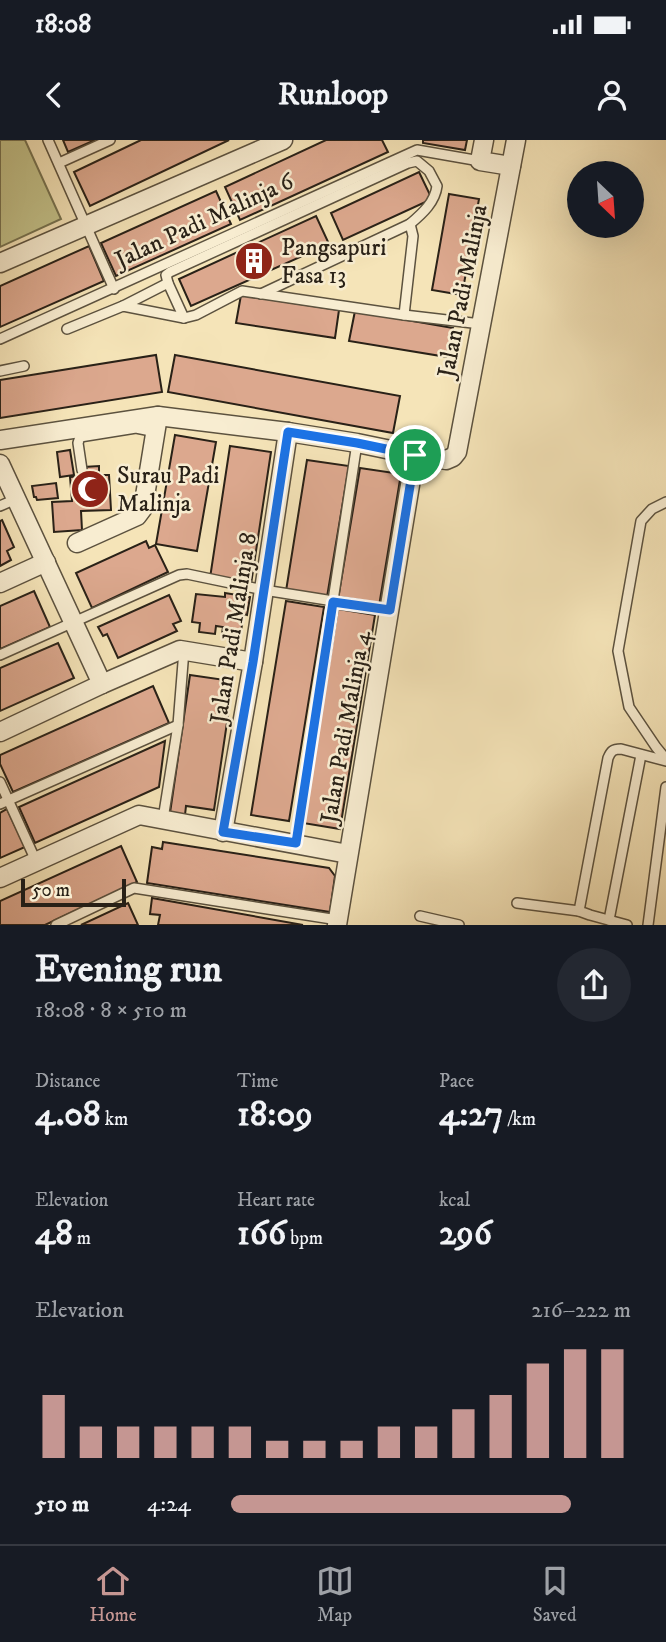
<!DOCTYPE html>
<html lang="en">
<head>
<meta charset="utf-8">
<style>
  :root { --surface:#171b24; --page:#242831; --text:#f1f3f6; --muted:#9ea1a6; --line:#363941; --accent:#c59692 }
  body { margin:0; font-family:"IM FELL DW Pica",serif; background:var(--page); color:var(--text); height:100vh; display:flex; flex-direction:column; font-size:26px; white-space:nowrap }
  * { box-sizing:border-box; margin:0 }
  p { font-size:23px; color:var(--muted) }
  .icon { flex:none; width:38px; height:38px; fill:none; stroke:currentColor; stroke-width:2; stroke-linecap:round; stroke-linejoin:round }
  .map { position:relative; height:785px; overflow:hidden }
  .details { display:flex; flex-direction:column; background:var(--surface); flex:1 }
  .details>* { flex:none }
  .needle { width:46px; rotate:155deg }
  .controls { position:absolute; left:567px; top:21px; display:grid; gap:14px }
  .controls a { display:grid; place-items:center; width:77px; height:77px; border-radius:50%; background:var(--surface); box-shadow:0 7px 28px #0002; font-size:35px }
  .scale { position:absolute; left:21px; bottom:18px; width:105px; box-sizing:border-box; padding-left:7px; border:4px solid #292117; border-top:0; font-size:19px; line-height:24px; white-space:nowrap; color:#292117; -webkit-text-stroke:5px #f8edd1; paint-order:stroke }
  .pin { position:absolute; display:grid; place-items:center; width:60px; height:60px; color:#fff; margin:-30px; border:4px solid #fff; border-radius:50%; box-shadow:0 2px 7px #0007 }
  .round { display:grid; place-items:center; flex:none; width:74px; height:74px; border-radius:37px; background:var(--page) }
  .summary { display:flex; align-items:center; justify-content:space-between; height:119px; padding:0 35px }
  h1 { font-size:38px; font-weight:700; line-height:52px }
  .stats { display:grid; grid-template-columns:repeat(3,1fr); gap:10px; height:119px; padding:7px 35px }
  .stats div { display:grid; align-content:center }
  .stats b { font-size:35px; font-weight:700 }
  .stats small { font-size:19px; font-weight:400 }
  .stats p { font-size:19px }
  .chart { height:196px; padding:14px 35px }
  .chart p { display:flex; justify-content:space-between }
  .chart svg { width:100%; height:126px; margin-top:7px; stroke:var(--accent); stroke-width:6 }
  ul { padding:0 35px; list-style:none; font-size:23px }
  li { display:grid; grid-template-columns:112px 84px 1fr; align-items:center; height:52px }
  li i { height:18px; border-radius:9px; background:var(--accent) }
  .status { display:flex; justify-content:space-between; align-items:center; height:49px; padding:0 35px; background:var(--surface); direction:ltr }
  .status svg { height:19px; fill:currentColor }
  header { display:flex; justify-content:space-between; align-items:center; height:91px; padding:0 35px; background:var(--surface); font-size:32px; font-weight:700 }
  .dock { display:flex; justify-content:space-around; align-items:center; height:98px; border-top:2px solid var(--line); background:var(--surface); font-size:19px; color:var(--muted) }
  .dock a { display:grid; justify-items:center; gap:4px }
  .dock .active { color:var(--accent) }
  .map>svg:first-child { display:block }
  .green { fill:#c3c28a; stroke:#767250; stroke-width:2 }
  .building { fill:#dca88e; stroke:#292117; stroke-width:2 }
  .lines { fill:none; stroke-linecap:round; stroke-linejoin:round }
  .service-casing { stroke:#5c523f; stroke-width:12 }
  .minor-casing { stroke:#5c523f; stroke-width:21 }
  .service { stroke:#f8edd1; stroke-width:9 }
  .minor { stroke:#f8edd1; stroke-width:18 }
  .route-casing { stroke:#fff; stroke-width:14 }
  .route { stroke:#1a73e8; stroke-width:9 }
  .labels { text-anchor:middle; stroke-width:5; stroke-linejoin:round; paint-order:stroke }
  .street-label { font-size:24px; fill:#292117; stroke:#f8edd1 }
  .poi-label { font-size:24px; fill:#292117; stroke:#f8edd1; text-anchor:start }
</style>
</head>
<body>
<div class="status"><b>18:08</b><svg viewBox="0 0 49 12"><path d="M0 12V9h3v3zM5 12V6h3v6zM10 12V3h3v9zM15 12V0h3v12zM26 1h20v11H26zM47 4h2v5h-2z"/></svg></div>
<header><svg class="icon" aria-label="back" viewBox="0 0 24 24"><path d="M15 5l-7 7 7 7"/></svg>Runloop<svg class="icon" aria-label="person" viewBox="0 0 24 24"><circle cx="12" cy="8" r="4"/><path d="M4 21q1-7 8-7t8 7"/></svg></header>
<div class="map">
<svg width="666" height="785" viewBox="0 0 666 785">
  <rect width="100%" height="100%" fill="#f5e4b8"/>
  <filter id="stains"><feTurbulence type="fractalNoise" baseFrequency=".00286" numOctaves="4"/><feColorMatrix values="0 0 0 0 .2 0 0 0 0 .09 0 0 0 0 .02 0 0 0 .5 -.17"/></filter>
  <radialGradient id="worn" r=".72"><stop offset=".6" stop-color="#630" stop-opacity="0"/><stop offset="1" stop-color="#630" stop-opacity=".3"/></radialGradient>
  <path class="green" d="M0 0H25L61 79 0 107Z"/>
  <g class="building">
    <path d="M63 0H95L68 12Z"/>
    <path d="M141 0H229L90 66 74 32Z"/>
    <path d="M326 0H382L388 12 240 80 225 47Z"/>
    <path d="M423 0H467L465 10 423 3Z"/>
    <path d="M419 32 432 59 343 100 331 73Z"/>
    <path d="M216 51 231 84 116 136 101 103Z"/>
    <path d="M449 54 479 59 462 155 432 150Z"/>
    <path d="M316 76 329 104 191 166 179 139Z"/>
    <path d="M89 106 104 141 0 187V146Z"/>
    <path d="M241 155 339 170 335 198 236 183Z"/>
    <path d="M355 171 453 188 447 217 349 201Z"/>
    <path d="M156 215 162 252 0 278V240Z"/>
    <path d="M175 215 400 256 393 293 168 252Z"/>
    <path d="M175 295 216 302 197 411 156 404Z"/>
    <path d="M230 306 271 312 251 444 210 438Z"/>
    <path d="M70 310 74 335 60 337 57 312Z"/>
    <path d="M307 320 349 326 327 457 286 451Z"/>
    <path d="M99 326V335H109L111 370 81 371 82 390 54 392 52 362 72 361 70 337 84 336V327Z"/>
    <path d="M360 328 401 334 379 466 338 459Z"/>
    <path d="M56 343 58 358 37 360 36 357H34L32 346Z"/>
    <path d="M2 380 14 407 7 411 11 420 0 426V381Z"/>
    <path d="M146 401 149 408 155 405 168 432 92 468 76 433Z"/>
    <path d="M34 451 50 487 0 509V466Z"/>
    <path d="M225 453 250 457 247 475 244 474 240 496 222 494 223 487 216 486 215 494 199 492 200 483 192 482 196 454 225 457Z"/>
    <path d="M169 455 181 481 173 484 177 491 118 518 107 494 103 496 98 487Z"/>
    <path d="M286 461 324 467 289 681 251 675Z"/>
    <path d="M338 469 375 475 340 689 303 683Z"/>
    <path d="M58 503 74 538 0 571V528Z"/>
    <path d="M190 535 225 540 224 548 232 549 214 670 186 666 185 675 170 673Z"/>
    <path d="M153 546 169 583 13 652 0 624V615Z"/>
    <path d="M165 601 159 647 35 703 19 667Z"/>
    <path d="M7 669 25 707 0 718V673Z"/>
    <path d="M163 702 329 728 335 736 330 772 147 743 152 707 162 709Z"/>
    <path d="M121 706 137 742 45 785H0V761Z"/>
    <path d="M152 758 303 785H158L160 775 150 774Z"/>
    <path d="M128 763 138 785H81Z"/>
  </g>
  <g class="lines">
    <defs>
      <g id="service">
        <path d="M48 0 114 149"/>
        <path d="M59 23 110 0"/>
        <path d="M168 143 166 135 170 132 408 23 417 21 429 31 437 46C435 62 423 73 410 84"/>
        <path d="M261 154 410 84 413 96 404 175"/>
        <path d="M123 166 168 143 184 178"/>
        <path d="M67 189 123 166 184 178 196 175 242 151 404 175 481 184"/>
        <path d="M0 199 417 10 480 21"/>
        <path d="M0 231 24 226"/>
        <path d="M82 330 78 303 80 297 136 288 156 292"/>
        <path d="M666 362 652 369 641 381 618 511 629 567 656 607 666 619"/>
        <path d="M0 366 16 359"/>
        <path d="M0 515 179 435 187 434 264 450 390 470"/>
        <path d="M0 642 36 721"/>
        <path d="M0 664 178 585"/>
        <path d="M163 679 178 585 184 510"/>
        <path d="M296 703 357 303"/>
        <path d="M517 763 579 771"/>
        <path d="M420 776 459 785"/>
        <path d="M609 780 641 615"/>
        <path d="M56 785 134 748 338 780"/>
        <path d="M627 785 590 775 579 771 608 618C611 611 613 609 621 609L666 621"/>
        <path d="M648 785 666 647"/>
      </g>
      <g id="minor">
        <path d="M484 0 480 21 511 26"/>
        <path d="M0 123 283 0"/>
        <path d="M0 300 158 276 288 292 357 303 415 315 446 320 453 317 457 312 516 0"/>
        <path d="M0 324 102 544"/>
        <path d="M77 403 137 376 143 368 158 276"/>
        <path d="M0 443 46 422"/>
        <path d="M0 592 102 544 180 510 253 522"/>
        <path d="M223 692 253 522 288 292"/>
        <path d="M0 738 139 675 348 714"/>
        <path d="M337 785 415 315"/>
      </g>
    </defs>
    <use href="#service" class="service-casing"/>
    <use href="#minor" class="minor-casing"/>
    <use href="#service" class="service"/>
    <use href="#minor" class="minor"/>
  </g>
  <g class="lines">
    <defs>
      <path id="route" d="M288 292 357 303 415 315 390 470 333 462 296 703 223 692 253 522Z"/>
    </defs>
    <use href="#route" class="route-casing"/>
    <use href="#route" class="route"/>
  </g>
  <defs>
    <symbol id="building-disc" viewBox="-11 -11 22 22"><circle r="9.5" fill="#8f2418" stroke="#f8edd1"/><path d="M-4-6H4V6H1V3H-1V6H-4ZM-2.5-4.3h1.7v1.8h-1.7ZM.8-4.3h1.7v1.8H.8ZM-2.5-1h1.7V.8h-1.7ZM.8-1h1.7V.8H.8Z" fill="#fff"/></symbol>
    <symbol id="mosque-disc" viewBox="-11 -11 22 22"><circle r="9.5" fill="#8f2418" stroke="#f8edd1"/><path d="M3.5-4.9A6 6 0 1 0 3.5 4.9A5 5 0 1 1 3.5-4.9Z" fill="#fff"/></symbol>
  </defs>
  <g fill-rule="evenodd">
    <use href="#building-disc" x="232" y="99" width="44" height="44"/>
    <use href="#mosque-disc" x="68" y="327" width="44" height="44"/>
  </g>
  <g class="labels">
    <g class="street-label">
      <text transform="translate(204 80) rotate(-25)" y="8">Jalan Padi Malinja 6</text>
      <text transform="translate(462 151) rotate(-79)" y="8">Jalan Padi Malinja</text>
      <text transform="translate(233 488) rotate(-81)" y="8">Jalan Padi Malinja 8</text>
      <text transform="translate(345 587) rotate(-80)" y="8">Jalan Padi Malinja 4</text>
    </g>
    <g class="poi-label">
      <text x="281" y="115">Pangsapuri<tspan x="281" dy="28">Fasa 13</tspan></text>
      <text x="117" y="343">Surau Padi<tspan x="117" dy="28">Malinja</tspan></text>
    </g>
  </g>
  <rect width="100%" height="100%" filter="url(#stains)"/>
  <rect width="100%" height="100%" fill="url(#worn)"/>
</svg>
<div class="controls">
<a><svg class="needle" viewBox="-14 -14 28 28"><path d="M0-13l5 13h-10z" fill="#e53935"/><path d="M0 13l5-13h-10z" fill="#9ea1a6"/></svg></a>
</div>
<div class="scale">50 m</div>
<div class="pin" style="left:415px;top:315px;background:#1e9e55"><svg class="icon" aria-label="arrive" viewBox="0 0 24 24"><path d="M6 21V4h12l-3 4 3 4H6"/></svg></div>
</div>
<section class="details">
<div class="summary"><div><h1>Evening run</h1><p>18:08 · 8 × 510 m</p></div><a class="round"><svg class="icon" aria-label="share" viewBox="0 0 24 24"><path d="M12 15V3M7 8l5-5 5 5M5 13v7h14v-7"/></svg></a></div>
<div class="stats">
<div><p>Distance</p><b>4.08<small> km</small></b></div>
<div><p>Time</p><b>18:09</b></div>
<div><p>Pace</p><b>4:27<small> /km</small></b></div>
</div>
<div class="stats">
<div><p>Elevation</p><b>48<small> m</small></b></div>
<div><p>Heart rate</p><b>166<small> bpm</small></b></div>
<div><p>kcal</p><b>296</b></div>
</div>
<div class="chart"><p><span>Elevation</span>216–222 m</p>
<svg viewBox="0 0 160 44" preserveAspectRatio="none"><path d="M5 44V22M15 44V33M25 44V33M35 44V33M45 44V33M55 44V33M65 44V38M75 44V38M85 44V38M95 44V33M105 44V33M115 44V27M125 44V22M135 44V11M145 44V6M155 44V6"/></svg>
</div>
<ul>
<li><b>510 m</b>4:24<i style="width:85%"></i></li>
</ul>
</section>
<nav class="dock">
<a class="active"><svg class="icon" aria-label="home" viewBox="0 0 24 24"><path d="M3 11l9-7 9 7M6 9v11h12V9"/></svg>Home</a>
<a><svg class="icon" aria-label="map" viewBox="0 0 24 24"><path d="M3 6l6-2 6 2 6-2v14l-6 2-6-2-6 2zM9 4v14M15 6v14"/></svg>Map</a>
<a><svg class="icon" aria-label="saved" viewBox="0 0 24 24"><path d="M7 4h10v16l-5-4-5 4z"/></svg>Saved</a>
</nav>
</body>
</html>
